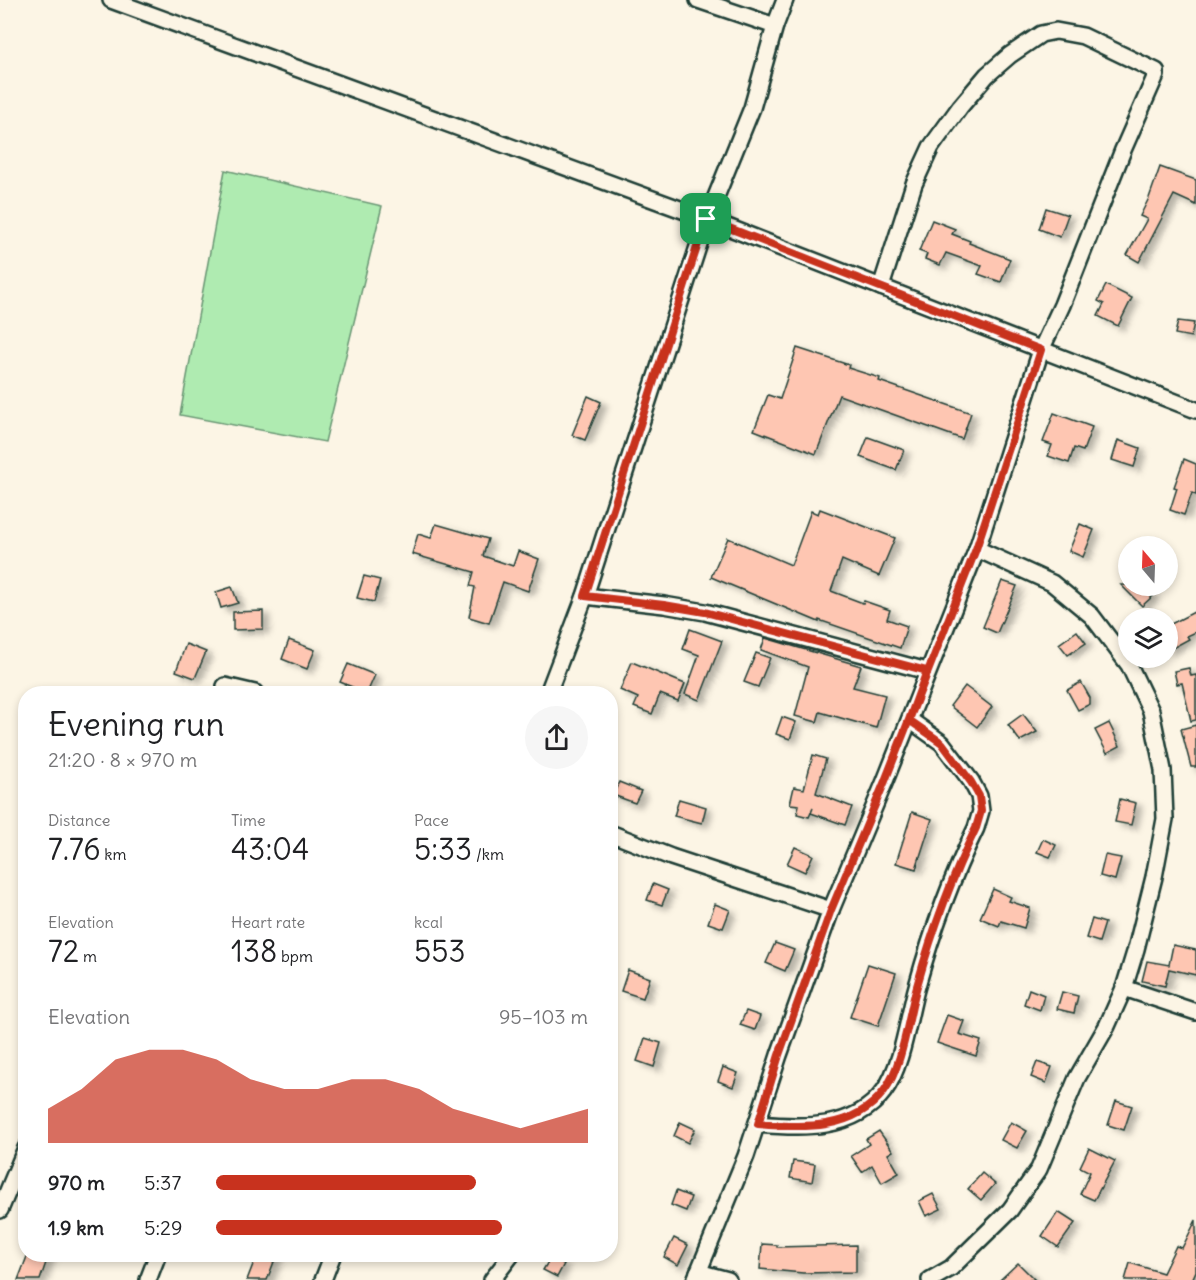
<!DOCTYPE html>
<html lang="en">
<head>
<meta charset="utf-8">
<style>
  :root { --surface:#fff; --page:#f6f6f6; --text:#202124; --muted:#757577; --accent:#c8321e }
  body { margin:0; font-family:Delius,sans-serif; background:var(--page); color:var(--text); height:100vh; display:flex; flex-direction:column; font-size:22px; white-space:nowrap }
  * { box-sizing:border-box; margin:0 }
  p { font-size:20px; color:var(--muted) }
  .icon { flex:none; width:33px; height:33px; fill:none; stroke:currentColor; stroke-width:2; stroke-linecap:round; stroke-linejoin:round }
  .map { position:relative; flex:1; overflow:hidden }
  .sheet { position:absolute; left:18px; top:686px; width:600px; height:576px; display:flex; flex-direction:column; background:var(--surface); border-radius:24px; box-shadow:0 3px 9px #0003 }
  .sheet>* { flex:none }
  .needle { width:39px; rotate:341deg }
  .tools { position:absolute; left:1118px; top:536px; display:grid; gap:12px }
  .tools a { display:grid; place-items:center; width:60px; height:60px; border-radius:50%; background:var(--surface); box-shadow:0 3px 9px #0003; font-size:30px }
  .pin { position:absolute; display:grid; place-items:center; width:51px; height:51px; color:#fff; margin:-26px; border-radius:12px; box-shadow:0 3px 9px #0006 }
  .round { display:grid; place-items:center; flex:none; width:63px; height:63px; border-radius:32px; background:var(--page) }
  .head { display:flex; align-items:center; justify-content:space-between; height:102px; padding:0 30px }
  h1 { font-size:33px; font-weight:600; line-height:45px }
  .stats { display:grid; grid-template-columns:repeat(3,1fr); gap:9px; height:102px; padding:6px 30px }
  .stats div { display:grid; align-content:center }
  .stats b { font-size:30px; font-weight:600 }
  .stats small { font-size:16px; font-weight:400 }
  .stats p { font-size:16px }
  .chart { height:168px; padding:12px 30px }
  .chart p { display:flex; justify-content:space-between }
  .chart svg { width:100%; height:108px; margin-top:6px; fill:var(--accent); opacity:.7 }
  ul { padding:0 30px; list-style:none; font-size:20px }
  li { display:grid; grid-template-columns:96px 72px 1fr; align-items:center; height:45px }
  li i { height:15px; border-radius:8px; background:var(--accent) }
  .map>svg:first-child { display:block }
  .green { fill:#afebb1; stroke:#679472; stroke-width:1.5 }
  .building { fill:#fec6b2; stroke:#1f3d34; stroke-width:1.5; filter:url(#shadow) }
  .lines { fill:none; stroke-linecap:round; stroke-linejoin:round }
  .minor-casing { stroke:#1f3d34; stroke-width:20 }
  .minor { stroke:#fcf5e5; stroke-width:15 }
  .route-casing { stroke:#fff; stroke-width:12 }
  .route { stroke:#c8321e; stroke-width:8 }
</style>
</head>
<body>
<div class="map">
<svg width="1196" height="1280" viewBox="0 0 1196 1280">
  <defs>
    <filter id="shadow"><feDropShadow dx="6" dy="4" stdDeviation="3" flood-color="#0004"/></filter>
  </defs>
  <rect width="100%" height="100%" fill="#fcf5e5"/>
  <filter id="ink" filterUnits="userSpaceOnUse"><feTurbulence type="fractalNoise" baseFrequency=".0167" numOctaves="2"/><feDisplacementMap in="SourceGraphic" scale="12" xChannelSelector="R" yChannelSelector="G"/><feConvolveMatrix kernelMatrix="1 2 1 2 8 2 1 2 1" color-interpolation-filters="sRGB"/></filter>
  <g filter="url(#ink)">
    <path class="green" d="M225 170 382 206 325 442 180 415Z"/>
    <g class="building">
      <path d="M1160 167 1196 180V205L1174 195 1139 262 1127 255 1147 219 1140 216 1149 198Z"/>
      <path d="M1046 208 1068 215 1060 237 1039 229Z"/>
      <path d="M932 220 955 229 952 234 970 241 969 243 1010 259 1001 282 978 274 982 266 946 253 940 265 925 259 927 254 919 251Z"/>
      <path d="M1106 285 1132 298 1118 326 1098 316 1104 304 1098 301Z"/>
      <path d="M1178 321 1194 323 1191 337 1175 334Z"/>
      <path d="M797 348 849 365 848 368 880 378 879 381 971 413 962 439 839 395 816 454 754 430 768 395 780 399Z"/>
      <path d="M588 396 601 402 585 440 572 435Z"/>
      <path d="M1054 413 1092 427 1083 451 1074 448 1069 463 1048 456 1052 445 1043 442Z"/>
      <path d="M868 437 904 450 896 470 860 457Z"/>
      <path d="M1118 440 1140 448 1134 467 1112 460Z"/>
      <path d="M1184 459 1196 464V495L1192 493 1184 515 1170 510 1177 488 1174 487Z"/>
      <path d="M820 509 895 538 879 576 842 560 831 591 863 603 864 601 890 610 887 619 907 626 900 648 819 620V622L711 577 728 538 791 565 811 511 818 514Z"/>
      <path d="M436 524 488 539 483 556 513 566 518 551 539 559 528 591 503 582 489 623 469 617 475 587 470 586 474 572 412 554 418 534 431 538Z"/>
      <path d="M1080 524 1094 530 1083 557 1069 551Z"/>
      <path d="M364 576 380 580 374 602 357 598Z"/>
      <path d="M1002 581 1017 586 997 633 983 627Z"/>
      <path d="M1121 585H1143L1153 596 1142 606Z"/>
      <path d="M232 587 238 603 221 608 216 592Z"/>
      <path d="M263 611V629L233 630V612Z"/>
      <path d="M1196 611V632L1187 636 1189 639 1167 651V626Z"/>
      <path d="M690 629 722 641 699 700 685 694 699 655 683 649Z"/>
      <path d="M1077 631 1086 643 1068 655 1059 644Z"/>
      <path d="M765 638 861 666 853 687 885 695 876 728 820 712 817 722 795 716 808 667 761 650Z"/>
      <path d="M289 640 315 650 307 669 282 659Z"/>
      <path d="M186 644 206 652 195 678 176 671Z"/>
      <path d="M756 653 770 658 758 687 744 682Z"/>
      <path d="M632 662 685 684 678 701 660 694 652 714 634 707 638 698 620 690Z"/>
      <path d="M348 664 375 675 367 693 340 682Z"/>
      <path d="M1189 668 1191 676 1196 675V720L1191 721 1182 683 1177 684 1174 671Z"/>
      <path d="M1081 682 1090 698V704L1078 710 1067 690Z"/>
      <path d="M965 686 992 707 977 727 950 706Z"/>
      <path d="M1023 714 1037 732 1020 741 1008 725Z"/>
      <path d="M782 717 796 722 790 739 776 734Z"/>
      <path d="M1109 723 1120 746 1107 753 1095 730Z"/>
      <path d="M1196 725V767H1191L1181 729Z"/>
      <path d="M813 755 826 759 816 793 852 807 845 825 811 813 813 808 809 817 797 814 799 805 790 804 794 787 804 789Z"/>
      <path d="M619 782 641 791 635 803 613 795Z"/>
      <path d="M679 799 706 807 702 823 674 816Z"/>
      <path d="M1120 799 1136 803 1131 825 1115 822Z"/>
      <path d="M912 812 932 819 916 869 896 863Z"/>
      <path d="M1043 839 1056 845 1050 857 1037 852Z"/>
      <path d="M795 847 813 855 805 872 787 864Z"/>
      <path d="M1105 855 1121 858 1115 880 1100 876Z"/>
      <path d="M653 884 668 890 662 905 647 900Z"/>
      <path d="M993 889 1011 897 1009 901 1030 908 1024 928 1001 921 999 926 980 918Z"/>
      <path d="M715 904 730 910 723 928 708 923Z"/>
      <path d="M1092 919 1105 923 1099 942 1086 938Z"/>
      <path d="M775 943 794 950 785 971 766 963Z"/>
      <path d="M1173 945 1196 950V975L1169 969 1165 986 1142 981 1147 961 1169 965Z"/>
      <path d="M868 964 896 973 878 1026 850 1017Z"/>
      <path d="M628 970 650 978 643 998 621 991Z"/>
      <path d="M1029 989 1044 995 1040 1010 1024 1004Z"/>
      <path d="M1062 992 1078 996 1074 1013 1057 1009Z"/>
      <path d="M746 1011 760 1016 755 1030 740 1025Z"/>
      <path d="M947 1015 964 1021 959 1034 981 1041 976 1056 937 1043Z"/>
      <path d="M645 1038 661 1043 654 1067 637 1061Z"/>
      <path d="M1037 1062 1052 1067 1046 1083 1031 1077Z"/>
      <path d="M723 1067 738 1073 733 1087 718 1081Z"/>
      <path d="M1116 1101 1132 1106 1124 1130 1108 1125Z"/>
      <path d="M680 1122 695 1129 688 1143 674 1136Z"/>
      <path d="M1011 1122 1027 1131 1017 1148 1001 1140Z"/>
      <path d="M879 1131 893 1151 888 1154 899 1173 882 1183 872 1165 862 1172 851 1156 869 1144 866 1139Z"/>
      <path d="M1089 1148 1115 1161 1094 1200 1080 1194 1090 1172 1080 1167Z"/>
      <path d="M793 1161 815 1164 812 1182 790 1178Z"/>
      <path d="M982 1173 995 1184 981 1200 968 1189Z"/>
      <path d="M676 1191 691 1197 686 1211 671 1205Z"/>
      <path d="M933 1194 941 1209 926 1216 919 1201Z"/>
      <path d="M1058 1212 1075 1223 1058 1247 1042 1236Z"/>
      <path d="M1196 1220V1271L1192 1280H1125L1130 1263 1163 1273 1176 1246 1182 1248Z"/>
      <path d="M674 1238 688 1245 678 1265 664 1257Z"/>
      <path d="M762 1244 777 1245V1247L856 1245V1272L803 1273 760 1269Z"/>
      <path d="M28 1254H49L40 1280H18Z"/>
      <path d="M257 1254H277L267 1280H247Z"/>
      <path d="M551 1257 564 1264 557 1277 543 1270Z"/>
      <path d="M1018 1263 1035 1280H1000Z"/>
    </g>
    <g class="lines">
      <defs>
        <g id="minor">
          <path d="M111 0 707 219 1196 410"/>
          <path d="M698 0 775 26"/>
          <path d="M585 596 664 605 705 612 927 671"/>
          <path d="M225 686 255 693"/>
          <path d="M548 693 585 596 707 219 752 108 775 26 785 0"/>
          <path d="M610 833 671 857 831 910"/>
          <path d="M1124 988 1196 1012"/>
          <path d="M758 1124C801 1128 854 1131 884 1091 903 1065 908 1017 917 986 932 932 951 879 976 828L981 811 979 796 971 781 942 743 910 720"/>
          <path d="M0 1210 26 1148"/>
          <path d="M698 1272 728 1280"/>
          <path d="M148 1280 158 1254"/>
          <path d="M323 1280 333 1254"/>
          <path d="M492 1280 512 1254"/>
          <path d="M695 1280 746 1156 779 1055 831 910 885 781 977 549 1041 350 1062 305 1123 150 1156 75V71L1083 36 1056 31 1041 34 1010 55 987 75 960 107 931 147 914 184 881 287"/>
          <path d="M930 1280 951 1268 1010 1210 1039 1169 1077 1078 1107 1026 1124 988 1136 949 1154 877 1165 819 1163 770 1151 711 1129 665 1092 616 1052 583 977 549"/>
        </g>
      </defs>
      <use href="#minor" class="minor-casing"/>
      <use href="#minor" class="minor"/>
    </g>
  </g>
  <g class="lines" filter="url(#ink)">
    <defs>
      <path id="route" d="M706 219 1041 350 976 549 885 781 831 910 779 1055 758 1124C802 1128 854 1131 884 1091 903 1066 908 1017 917 986 932 932 951 879 976 828L981 811 979 796 971 782 942 743 909 720 927 671 705 612 664 605 585 596 706 219"/>
    </defs>
    <use href="#route" class="route-casing"/>
    <use href="#route" class="route"/>
  </g>
</svg>
<div class="tools">
<a><svg class="needle" viewBox="-14 -14 28 28"><path d="M0-13l5 13h-10z" fill="#e53935"/><path d="M0 13l5-13h-10z" fill="#757577"/></svg></a>
<a><svg class="icon" aria-label="layers" viewBox="0 0 24 24"><path d="M12 4l9 5-9 5-9-5zM3 14l9 5 9-5"/></svg></a>
</div>
<div class="pin" style="left:706px;top:219px;background:#1e9e55"><svg class="icon" aria-label="arrive" viewBox="0 0 24 24"><path d="M6 21V4h12l-3 4 3 4H6"/></svg></div>
<section class="sheet">
<div class="head"><div><h1>Evening run</h1><p>21:20 · 8 × 970 m</p></div><a class="round"><svg class="icon" aria-label="share" viewBox="0 0 24 24"><path d="M12 15V3M7 8l5-5 5 5M5 13v7h14v-7"/></svg></a></div>
<div class="stats">
<div><p>Distance</p><b>7.76<small> km</small></b></div>
<div><p>Time</p><b>43:04</b></div>
<div><p>Pace</p><b>5:33<small> /km</small></b></div>
</div>
<div class="stats">
<div><p>Elevation</p><b>72<small> m</small></b></div>
<div><p>Heart rate</p><b>138<small> bpm</small></b></div>
<div><p>kcal</p><b>553</b></div>
</div>
<div class="chart"><p><span>Elevation</span>95–103 m</p>
<svg viewBox="0 0 160 44" preserveAspectRatio="none"><path d="M0 44V30L10 22L20 10L30 6L40 6L50 10L60 18L70 22L80 22L90 18L100 18L110 22L120 30L130 34L140 38L150 34L160 30V44z"/></svg>
</div>
<ul>
<li><b>970 m</b>5:37<i style="width:70%"></i></li>
<li><b>1.9 km</b>5:29<i style="width:77%"></i></li>
</ul>
</section>
</div>
</body>
</html>
